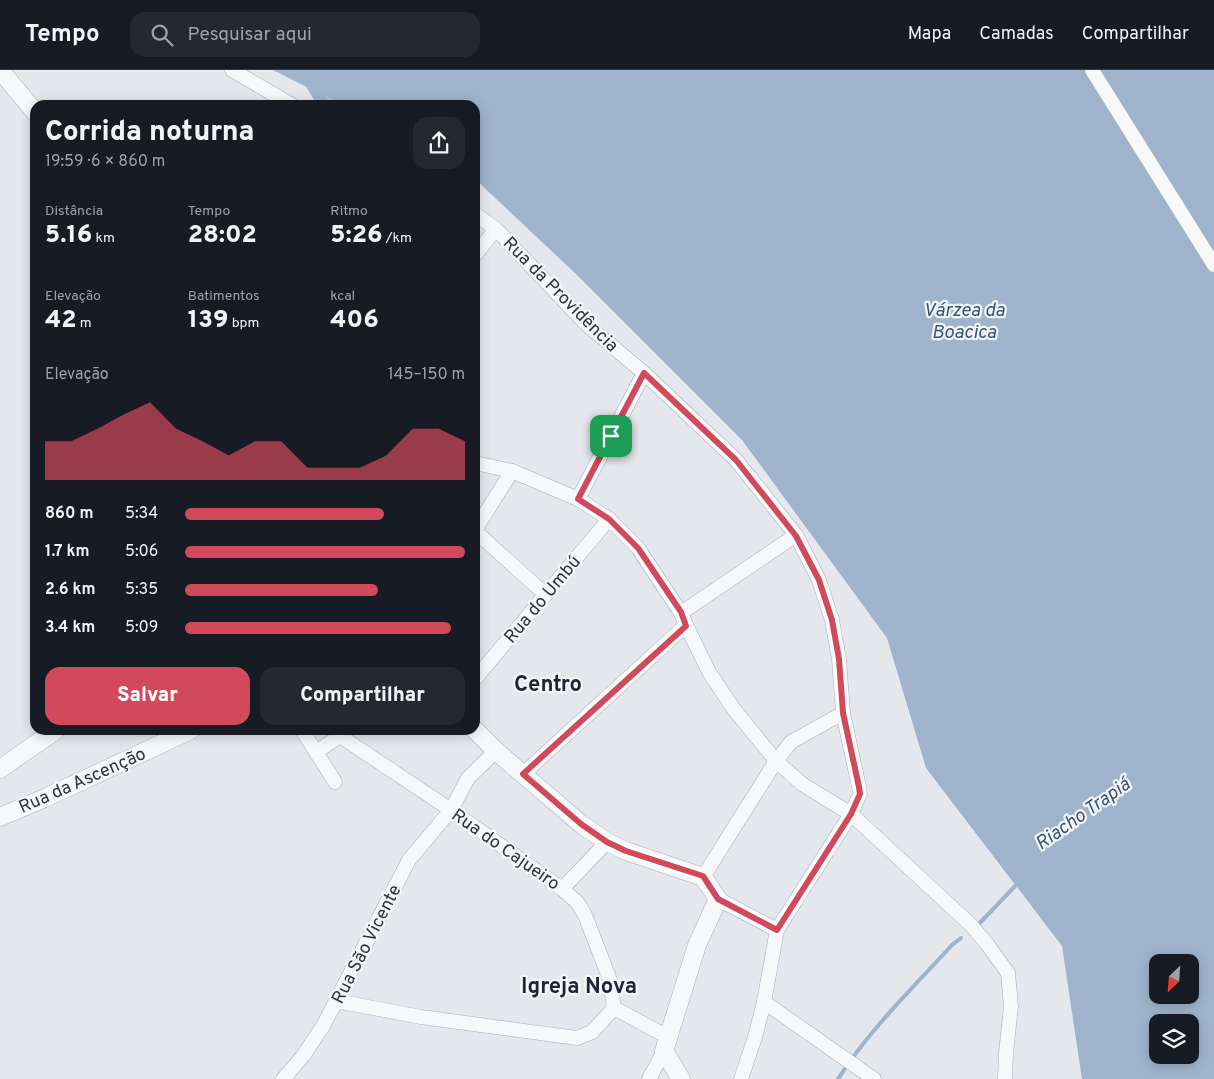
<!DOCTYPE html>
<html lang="pt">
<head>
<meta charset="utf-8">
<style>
  :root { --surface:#171b24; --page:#242831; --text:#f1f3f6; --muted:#9ea1a6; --line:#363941; --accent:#d1495b }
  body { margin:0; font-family:Overpass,sans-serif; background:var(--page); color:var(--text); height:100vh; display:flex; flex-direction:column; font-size:19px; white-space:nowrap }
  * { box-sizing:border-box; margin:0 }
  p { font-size:16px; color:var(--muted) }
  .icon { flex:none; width:28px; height:28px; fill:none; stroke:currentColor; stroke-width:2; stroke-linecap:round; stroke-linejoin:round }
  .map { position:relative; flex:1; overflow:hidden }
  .drawer { position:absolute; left:30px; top:30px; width:450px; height:635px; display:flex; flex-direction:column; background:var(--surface); border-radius:15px; box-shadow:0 2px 12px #0003 }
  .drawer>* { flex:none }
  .needle { width:32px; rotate:205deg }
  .controls { position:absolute; left:1149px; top:884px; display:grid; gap:10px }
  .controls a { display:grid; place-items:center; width:50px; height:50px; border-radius:10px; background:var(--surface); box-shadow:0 2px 12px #0003; font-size:25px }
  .pin { position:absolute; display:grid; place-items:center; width:42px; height:42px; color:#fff; margin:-21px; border-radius:10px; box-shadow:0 2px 8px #0006 }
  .round { display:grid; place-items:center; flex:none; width:52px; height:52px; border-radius:15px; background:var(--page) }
  .head { display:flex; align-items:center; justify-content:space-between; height:85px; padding:0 15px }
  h1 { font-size:28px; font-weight:800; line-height:38px }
  .metrics { display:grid; grid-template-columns:repeat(3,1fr); gap:8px; height:85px; padding:5px 15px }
  .metrics div { display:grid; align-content:center }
  .metrics b { font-size:25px; font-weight:800 }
  .metrics small { font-size:14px; font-weight:400 }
  .metrics p { font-size:14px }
  .chart { height:140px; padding:10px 15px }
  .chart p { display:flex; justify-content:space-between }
  .chart svg { width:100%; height:90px; margin-top:5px; fill:var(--accent); opacity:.7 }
  .action { display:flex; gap:10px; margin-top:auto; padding:10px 15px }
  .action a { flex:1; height:58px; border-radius:15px; background:var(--accent); color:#fff; font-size:20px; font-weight:800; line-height:58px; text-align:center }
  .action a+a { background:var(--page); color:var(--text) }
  ul { padding:0 15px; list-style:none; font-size:16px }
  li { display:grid; grid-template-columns:80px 60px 1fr; align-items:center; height:38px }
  li i { height:12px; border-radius:6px; background:var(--accent) }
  header { display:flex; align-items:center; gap:30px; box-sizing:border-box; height:70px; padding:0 25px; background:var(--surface); border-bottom:1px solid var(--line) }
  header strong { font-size:24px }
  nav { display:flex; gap:28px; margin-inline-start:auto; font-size:18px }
  .search { width:350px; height:45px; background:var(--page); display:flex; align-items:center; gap:12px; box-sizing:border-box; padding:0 18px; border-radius:15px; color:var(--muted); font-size:19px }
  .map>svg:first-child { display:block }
  .water { fill:#9fb4cc; fill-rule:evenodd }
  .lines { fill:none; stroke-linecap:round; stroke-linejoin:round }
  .stream { stroke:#9fb4cc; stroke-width:4 }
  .canal { stroke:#9fb4cc; stroke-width:12 }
  .minor-casing { stroke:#a9aeb7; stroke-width:15 }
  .tertiary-casing { stroke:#a9aeb7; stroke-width:19 }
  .minor { stroke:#f7f8fa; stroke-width:14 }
  .tertiary { stroke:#f7f8fa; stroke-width:18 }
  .route-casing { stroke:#fff; stroke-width:10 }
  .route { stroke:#d1495b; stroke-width:6 }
  .labels { text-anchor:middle; stroke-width:4.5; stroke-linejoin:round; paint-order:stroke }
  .street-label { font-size:18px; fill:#2b3445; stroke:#f4f6f9 }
  .water-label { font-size:19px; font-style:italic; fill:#34527a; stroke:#f4f6f9 }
  .district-label { font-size:22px; font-weight:bold; fill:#1d2536; stroke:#f4f6f9 }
</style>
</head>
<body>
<header>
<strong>Tempo</strong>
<div class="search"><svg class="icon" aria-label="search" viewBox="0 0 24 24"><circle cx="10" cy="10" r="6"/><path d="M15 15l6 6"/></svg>Pesquisar aqui</div>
<nav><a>Mapa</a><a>Camadas</a><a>Compartilhar</a></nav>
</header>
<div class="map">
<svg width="1214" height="1009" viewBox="0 0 1214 1009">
  <rect width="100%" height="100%" fill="#e4e7ec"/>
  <path class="water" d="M273 0H1214V1009H1082L1062 876 926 698 887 568 742 370 576 204 475 109V35H342ZM1158 892H1190V925H1158ZM1158 952H1190V985H1158Z"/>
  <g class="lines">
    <g class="stream">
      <path d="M976 857 1018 813"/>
      <path d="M838 1009C869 960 913 918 952 875L961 868"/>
    </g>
    <path class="canal" d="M303 0 323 33 328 35"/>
    <defs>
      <g id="minor">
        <path d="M232 0 292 35"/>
        <path d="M1092 0 1214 195"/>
        <path d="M475 144 496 159 586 254 644 303 736 390 796 465 819 510 832 550 839 589 843 643 859 717 860 724 851 744 777 860 764 932 755 967 741 1009"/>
        <path d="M475 185 496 159"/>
        <path d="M475 393 512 401 578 429 609 449 638 478 681 543 686 555 709 602 733 638 776 691 802 714 851 744 971 855 987 874 1008 903 1011 936 1006 983 1005 1009"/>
        <path d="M578 429 644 303"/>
        <path d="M475 460 512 401"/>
        <path d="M475 461 546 525"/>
        <path d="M681 543 796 465"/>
        <path d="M475 609 609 449"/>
        <path d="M302 660 335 712"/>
        <path d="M340 666 451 740 562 819 577 832 585 845 610 910 614 938"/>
        <path d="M316 682 340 666 344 660"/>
        <path d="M523 704 686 555"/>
        <path d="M703 807 776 691 791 672 843 643"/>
        <path d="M562 819 607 772"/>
        <path d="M718 829 777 860"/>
        <path d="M336 931 421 947 577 968 592 962 614 938"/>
        <path d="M764 932 874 1009"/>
        <path d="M614 938 668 967"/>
        <path d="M283 1009 303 986 323 956 409 790 451 740 468 708 496 681"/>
        <path d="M649 1009 664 981"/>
      </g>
      <g id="tertiary">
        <path d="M0 0 35 42"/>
        <path d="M475 660 496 681 581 754 607 772 626 781 703 807 718 829 697 875 664 981 681 1009"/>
        <path d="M0 699 56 660"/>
        <path d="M0 747 45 728 191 660"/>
      </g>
    </defs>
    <use href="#minor" class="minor-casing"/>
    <use href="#tertiary" class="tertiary-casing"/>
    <use href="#minor" class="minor"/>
    <use href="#tertiary" class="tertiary"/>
  </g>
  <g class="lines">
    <defs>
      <path id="route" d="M644 303 736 390 796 466 819 510 832 550 839 589 843 643 859 717 860 724 851 744 777 860 718 829 703 806 626 781 607 772 581 754 523 704 686 556 681 542 638 478 609 449 578 429Z"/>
    </defs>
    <use href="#route" class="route-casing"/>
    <use href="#route" class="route"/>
  </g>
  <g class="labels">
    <g class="street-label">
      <text transform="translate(561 224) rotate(45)" y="6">Rua da Providência</text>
      <text transform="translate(542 529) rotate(-50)" y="6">Rua do Umbú</text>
      <text transform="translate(82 710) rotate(-24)" y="6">Rua da Ascenção</text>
      <text transform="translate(506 779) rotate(35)" y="6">Rua do Cajueiro</text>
      <text transform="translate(366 874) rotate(-63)" y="6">Rua São Vicente</text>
    </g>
    <g class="water-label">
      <text x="964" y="246">Várzea da<tspan x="964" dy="22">Boacica</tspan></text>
      <text transform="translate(1082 743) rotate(-35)" y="7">Riacho Trapiá</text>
    </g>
    <g class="district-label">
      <text x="548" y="621">Centro</text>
      <text x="579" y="923">Igreja Nova</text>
    </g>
  </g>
</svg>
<div class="controls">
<a><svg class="needle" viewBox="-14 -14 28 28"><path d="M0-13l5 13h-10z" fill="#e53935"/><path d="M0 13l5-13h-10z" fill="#9ea1a6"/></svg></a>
<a><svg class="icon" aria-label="layers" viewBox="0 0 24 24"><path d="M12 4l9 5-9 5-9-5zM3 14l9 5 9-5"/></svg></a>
</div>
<div class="pin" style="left:611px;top:366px;background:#1e9e55"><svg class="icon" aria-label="arrive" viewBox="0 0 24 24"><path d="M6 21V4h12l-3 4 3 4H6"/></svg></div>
<section class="drawer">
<div class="head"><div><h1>Corrida noturna</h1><p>19:59 · 6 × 860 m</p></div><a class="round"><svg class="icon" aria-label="share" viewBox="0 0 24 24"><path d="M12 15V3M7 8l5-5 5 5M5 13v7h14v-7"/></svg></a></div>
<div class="metrics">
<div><p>Distância</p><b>5.16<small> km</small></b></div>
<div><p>Tempo</p><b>28:02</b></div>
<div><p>Ritmo</p><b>5:26<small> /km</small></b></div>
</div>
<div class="metrics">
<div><p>Elevação</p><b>42<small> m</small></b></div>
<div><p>Batimentos</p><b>139<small> bpm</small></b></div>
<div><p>kcal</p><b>406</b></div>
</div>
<div class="chart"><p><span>Elevação</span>145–150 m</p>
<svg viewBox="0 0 160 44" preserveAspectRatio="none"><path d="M0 44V25L10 25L20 19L30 12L40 6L50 19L60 25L70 32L80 25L90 25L100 38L110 38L120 38L130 32L140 19L150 19L160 25V44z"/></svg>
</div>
<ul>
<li><b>860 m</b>5:34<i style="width:71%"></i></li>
<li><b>1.7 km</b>5:06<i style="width:100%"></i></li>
<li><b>2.6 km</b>5:35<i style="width:69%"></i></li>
<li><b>3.4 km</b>5:09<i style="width:95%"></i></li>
</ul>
<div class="action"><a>Salvar</a><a>Compartilhar</a></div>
</section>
</div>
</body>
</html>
